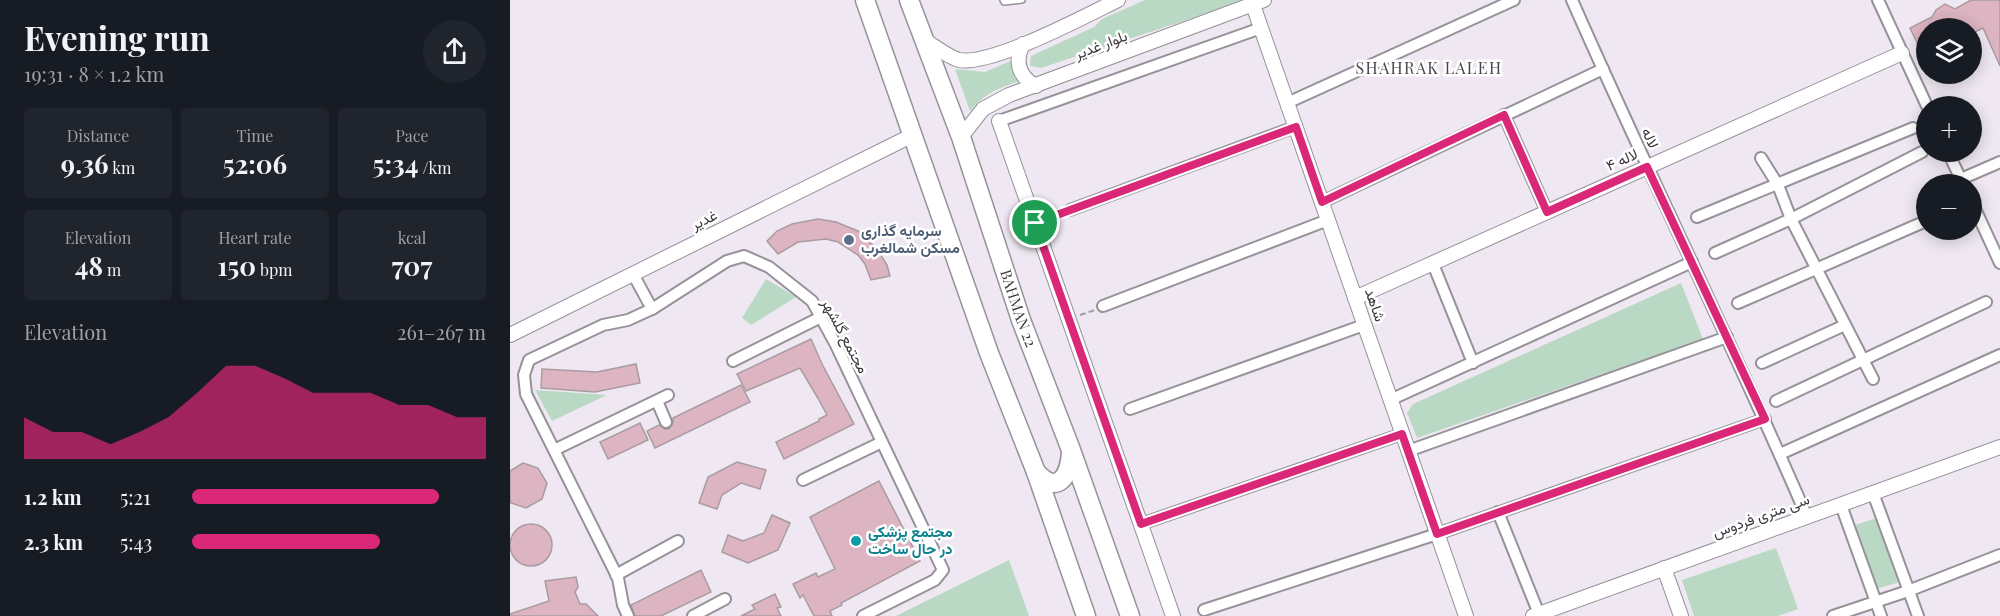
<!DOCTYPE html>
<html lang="en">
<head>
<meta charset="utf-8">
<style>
  :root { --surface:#171b24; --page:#20242c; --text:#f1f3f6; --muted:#9ea1a6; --accent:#db2777 }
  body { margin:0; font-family:"Playfair Display",Vazirmatn,serif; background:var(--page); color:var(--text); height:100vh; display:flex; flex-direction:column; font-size:22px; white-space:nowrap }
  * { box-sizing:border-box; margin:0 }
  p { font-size:20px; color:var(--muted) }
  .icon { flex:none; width:33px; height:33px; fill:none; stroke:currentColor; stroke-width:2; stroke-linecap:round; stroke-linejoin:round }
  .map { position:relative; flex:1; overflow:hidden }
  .side { display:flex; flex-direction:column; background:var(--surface); width:510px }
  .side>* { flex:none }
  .buttons { position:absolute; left:1406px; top:18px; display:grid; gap:12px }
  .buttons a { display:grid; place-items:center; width:66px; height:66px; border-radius:50%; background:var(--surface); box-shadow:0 3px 15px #0003; font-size:30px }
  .pin { position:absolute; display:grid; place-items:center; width:51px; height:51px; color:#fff; margin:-26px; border:3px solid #fff; border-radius:50%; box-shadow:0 2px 6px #0007 }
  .round { display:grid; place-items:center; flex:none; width:63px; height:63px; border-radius:32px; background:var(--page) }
  .head { display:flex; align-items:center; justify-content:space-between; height:102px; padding:0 24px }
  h1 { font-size:33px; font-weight:700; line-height:45px }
  .figures { display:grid; grid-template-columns:repeat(3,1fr); gap:9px; height:102px; padding:6px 24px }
  .figures div { display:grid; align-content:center; border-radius:6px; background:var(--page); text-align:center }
  .figures b { font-size:26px; font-weight:700 }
  .figures small { font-size:16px; font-weight:400 }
  .figures p { font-size:16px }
  .chart { height:168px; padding:12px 24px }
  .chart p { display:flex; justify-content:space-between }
  .chart svg { width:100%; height:108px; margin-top:6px; fill:var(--accent); opacity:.7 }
  ul { padding:0 24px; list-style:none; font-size:20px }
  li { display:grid; grid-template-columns:96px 72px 1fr; align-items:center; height:45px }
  li i { height:15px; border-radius:8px; background:var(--accent) }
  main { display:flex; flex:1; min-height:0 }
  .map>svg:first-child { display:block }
  .green { fill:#bad9c4 }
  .building { fill:#ddb4c1; stroke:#a99ca0; stroke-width:1.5 }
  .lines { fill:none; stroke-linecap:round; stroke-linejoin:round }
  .lane-casing { stroke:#97919a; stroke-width:8 }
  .street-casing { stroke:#97919a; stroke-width:14 }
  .secondary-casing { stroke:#97919a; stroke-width:16 }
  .highway-casing { stroke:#97919a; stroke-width:21 }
  .path { stroke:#9f9ba2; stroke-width:2; stroke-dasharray:6 3; stroke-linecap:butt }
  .lane { stroke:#fff; stroke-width:5 }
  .street { stroke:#fff; stroke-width:10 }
  .secondary { stroke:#fff; stroke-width:14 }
  .highway { stroke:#fff; stroke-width:18 }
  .route-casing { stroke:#fff; stroke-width:12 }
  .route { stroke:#db2777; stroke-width:8 }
  .service-dot { fill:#5c6f8a; stroke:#fff; stroke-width:2 }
  .culture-dot { fill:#0f9aa8; stroke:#fff; stroke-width:2 }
  .labels { text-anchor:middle; stroke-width:5; stroke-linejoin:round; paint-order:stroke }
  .street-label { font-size:15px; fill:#3b393d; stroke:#fff }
  .service-label { font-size:15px; font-weight:bold; fill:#4e5e75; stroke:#fff; text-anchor:start }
  .culture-label { font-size:15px; font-weight:bold; fill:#0d838f; stroke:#fff; text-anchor:start }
  .neighbourhood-label { font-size:16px; letter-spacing:1.5px; fill:#4a444d; stroke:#fff }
</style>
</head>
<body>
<main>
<section class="side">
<div class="head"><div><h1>Evening run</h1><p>19:31 · 8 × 1.2 km</p></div><a class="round"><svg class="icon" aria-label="share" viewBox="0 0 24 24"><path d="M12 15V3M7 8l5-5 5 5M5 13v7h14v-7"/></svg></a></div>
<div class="figures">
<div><p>Distance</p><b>9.36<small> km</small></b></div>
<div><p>Time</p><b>52:06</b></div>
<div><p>Pace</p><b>5:34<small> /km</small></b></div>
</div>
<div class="figures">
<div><p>Elevation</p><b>48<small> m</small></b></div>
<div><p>Heart rate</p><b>150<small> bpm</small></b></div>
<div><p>kcal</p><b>707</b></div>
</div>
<div class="chart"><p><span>Elevation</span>261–267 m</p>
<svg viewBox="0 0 160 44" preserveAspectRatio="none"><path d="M0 44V27L10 33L20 33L30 38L40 33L50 27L60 17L70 6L80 6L90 11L100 17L110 17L120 17L130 22L140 22L150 27L160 27V44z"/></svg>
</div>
<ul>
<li><b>1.2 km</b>5:21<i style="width:84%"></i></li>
<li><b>2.3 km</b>5:43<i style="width:64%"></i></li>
</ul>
</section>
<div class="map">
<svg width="1490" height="616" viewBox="0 0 1490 616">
  <rect width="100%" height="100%" fill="#efe8f2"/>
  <g class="green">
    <path d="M635 0H737L531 68 520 66 521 56 584 27 592 19Z"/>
    <path d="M505 59 502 64 504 74 510 81C488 88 475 93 460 111L445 69 475 72Z"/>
    <path d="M256 279 286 297 241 325 232 318Z"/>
    <path d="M1171 283 1193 339 907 438 897 413 903 404Z"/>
    <path d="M25 390 97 395 42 421Z"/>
    <path d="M1367 518 1390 582 1366 589 1342 526Z"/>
    <path d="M1266 548 1288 609 1268 616H1184L1172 580Z"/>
    <path d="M499 560 519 616H386Z"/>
  </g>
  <g class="building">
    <path d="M1461 0H1490V66L1473 28 1461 34V28H1416V61L1400 28 1422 17 1426 10 1435 4 1445 9Z"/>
    <path d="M308 219 326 222 348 231 367 249 377 265 380 276 361 280 355 264 348 255 328 242 316 239 288 242 268 254 257 241 267 231 282 224Z"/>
    <path d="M301 339 312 364 344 424 274 459 266 442 309 421V419L317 415 309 400 290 368 236 391 227 374Z"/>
    <path d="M126 364 130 383 85 392 31 388 32 369 87 372Z"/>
    <path d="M231 385 240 402 145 448 137 431 149 425 155 429H159L163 423V418Z"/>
    <path d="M130 423 138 440 98 459 90 442Z"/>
    <path d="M227 462 256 470 250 489 231 483 212 495 207 509 189 503 198 477Z"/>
    <path d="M13 463 28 468 37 483 32 499 16 508 1 503 0 500V471Z"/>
    <path d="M369 481 410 561 331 603 332 605 320 611 322 616H304L293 595 290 598 283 584 306 573 308 577 325 569 300 517Z"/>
    <path d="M262 515 280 523 268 550 238 563 212 552 218 535 233 541 254 533Z"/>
    <circle cx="21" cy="545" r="21"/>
    <path d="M191 570 201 592 151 616H125L121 605Z"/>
    <path d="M66 577 68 587 65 592 70 604H76L88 616H0V614L39 601 35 581Z"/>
    <path d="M265 594 271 607 267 608 271 616H231L245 609 242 605Z"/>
  </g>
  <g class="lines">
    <defs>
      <path id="lane" d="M493 0 494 2 512 0"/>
      <g id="street">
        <path d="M1062 0C1138 173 1222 343 1297 517"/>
        <path d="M1368 0 1417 106"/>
        <path d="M777 103 1004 0"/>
        <path d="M994 115 1037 212"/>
        <path d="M489 121 751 28"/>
        <path d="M1438 152 1453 184"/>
        <path d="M1251 158 1268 185 1281 219 1363 379"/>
        <path d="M1451 179 1490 162"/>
        <path d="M1461 200 1490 263"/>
        <path d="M812 202 1093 69"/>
        <path d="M560 210 785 127"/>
        <path d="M1187 217 1403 128"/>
        <path d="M1205 253 1281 219 1412 152"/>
        <path d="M923 264 963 363"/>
        <path d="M123 274 142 309"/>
        <path d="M1228 303 1416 221"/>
        <path d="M593 306 818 220"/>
        <path d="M223 361 311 317"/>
        <path d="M1252 363 1335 325"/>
        <path d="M880 400 1182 262"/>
        <path d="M147 401 156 422"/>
        <path d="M1266 401 1476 302"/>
        <path d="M620 409 854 325"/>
        <path d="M44 450 158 395"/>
        <path d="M898 451 1217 337"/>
        <path d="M1270 454 1490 355"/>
        <path d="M1363 493 1408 616"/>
        <path d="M1331 505 1371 616"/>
        <path d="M988 512 1029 614"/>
        <path d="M631 524 892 434"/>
        <path d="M106 575 168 541"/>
        <path d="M694 610 927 534 1255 419"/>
        <path d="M118 616 113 605 108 578 16 394 14 375 19 360 93 325 118 320 142 309 217 261 234 256 259 267 302 301 326 345 372 442 293 480"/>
        <path d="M183 616 215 599"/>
        <path d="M353 616 425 580 433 570 372 442"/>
        <path d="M1323 616 1398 591 1490 555"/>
      </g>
      <g id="secondary">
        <path d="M743 5 956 616"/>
        <path d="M413 39C421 44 440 58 449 60 482 66 575 16 608 0"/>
        <path d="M513 44C504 62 509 77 526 86"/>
        <path d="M489 121 663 616"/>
        <path d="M451 137 473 109 499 95 754 0"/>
        <path d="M845 298 1392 53"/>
        <path d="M0 335 403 135"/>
        <path d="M1154 568 1171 616"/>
        <path d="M1023 616 1490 447"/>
      </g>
      <g id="highway">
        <path d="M355 0 479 353 526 472 576 616"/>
        <path id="s1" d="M399 0 451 137 511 320 561 450 620 616"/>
        <path d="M526 472C548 497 560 475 561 451"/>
      </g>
    </defs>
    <use href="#lane" class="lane-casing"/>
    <use href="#street" class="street-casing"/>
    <use href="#secondary" class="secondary-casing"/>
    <use href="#highway" class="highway-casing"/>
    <g class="path">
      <path d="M537 219 551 214"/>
      <path d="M570 315 585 310"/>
    </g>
    <use href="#lane" class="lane"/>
    <use href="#street" class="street"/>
    <use href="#secondary" class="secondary"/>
    <use href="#highway" class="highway"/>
  </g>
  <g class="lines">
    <defs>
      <path id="route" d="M994 115 1037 212 1137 167 1255 419 927 534 892 434 631 524 525 223 786 127 812 202Z"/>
    </defs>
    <use href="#route" class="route-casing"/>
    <use href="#route" class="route"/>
  </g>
  <circle class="service-dot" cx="339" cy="240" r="6"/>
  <circle class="culture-dot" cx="346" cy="541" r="6"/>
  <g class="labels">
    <g class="street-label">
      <text transform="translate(591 45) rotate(-21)" y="5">بلوار غدیر</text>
      <text transform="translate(1140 138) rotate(66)" y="5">لاله</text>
      <text transform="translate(1112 160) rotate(-24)" y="5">لاله ۴</text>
      <text transform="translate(194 220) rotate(-26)" y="5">غدیر</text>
      <text transform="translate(865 305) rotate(71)" y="5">شاهد</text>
      <text dy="5" stroke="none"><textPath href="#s1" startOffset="327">BAHMAN 22</textPath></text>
      <text transform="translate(335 336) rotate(62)" y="5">مجتمع گلشهر</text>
      <text transform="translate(1251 516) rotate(-20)" y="5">سی متری فردوس</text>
    </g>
    <g class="service-label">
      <text x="351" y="236">سرمایه گذاری<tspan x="351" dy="17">مسکن شمالغرب</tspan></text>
    </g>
    <g class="culture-label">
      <text x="358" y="537">مجتمع پزشکی<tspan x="358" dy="17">در حال ساخت</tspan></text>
    </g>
    <g class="neighbourhood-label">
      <text x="919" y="74">SHAHRAK LALEH</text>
    </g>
  </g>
</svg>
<div class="buttons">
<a><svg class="icon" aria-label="layers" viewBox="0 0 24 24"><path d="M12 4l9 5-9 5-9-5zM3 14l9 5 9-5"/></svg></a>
<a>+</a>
<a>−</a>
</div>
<div class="pin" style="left:525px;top:223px;background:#1e9e55"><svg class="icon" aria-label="arrive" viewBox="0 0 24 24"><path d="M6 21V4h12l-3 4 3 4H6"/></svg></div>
</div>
</main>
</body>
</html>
